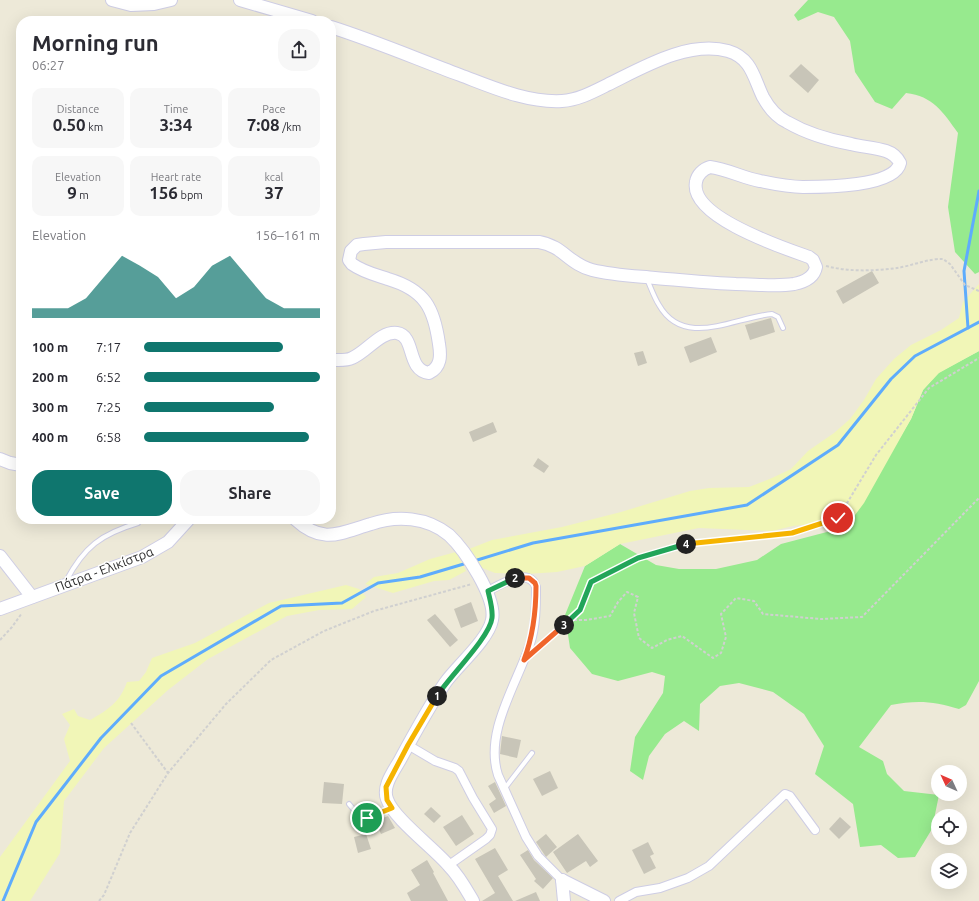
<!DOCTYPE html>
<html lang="en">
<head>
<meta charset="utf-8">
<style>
  :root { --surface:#fff; --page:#f7f7f7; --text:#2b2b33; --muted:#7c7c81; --accent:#0f766e }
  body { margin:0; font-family:Ubuntu,sans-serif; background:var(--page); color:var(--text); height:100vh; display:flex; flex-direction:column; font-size:15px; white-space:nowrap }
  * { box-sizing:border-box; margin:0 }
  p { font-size:13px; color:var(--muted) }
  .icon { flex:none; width:22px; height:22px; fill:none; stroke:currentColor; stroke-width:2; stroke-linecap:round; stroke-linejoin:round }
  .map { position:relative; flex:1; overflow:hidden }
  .details { position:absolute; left:16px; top:16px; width:320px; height:508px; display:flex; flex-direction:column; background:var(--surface); border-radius:16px; box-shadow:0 4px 16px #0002 }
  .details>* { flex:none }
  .needle { width:26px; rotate:314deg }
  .controls { position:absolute; left:931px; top:765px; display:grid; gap:8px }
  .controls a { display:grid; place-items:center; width:36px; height:36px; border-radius:50%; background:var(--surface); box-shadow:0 4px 16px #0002; font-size:20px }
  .pin { position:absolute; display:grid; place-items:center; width:34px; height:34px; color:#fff; margin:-17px; border:2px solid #fff; border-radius:50%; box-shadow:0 1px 4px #0007 }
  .km { position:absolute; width:20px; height:20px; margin:-10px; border-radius:50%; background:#222; color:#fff; font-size:11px; line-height:20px; text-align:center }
  .round { display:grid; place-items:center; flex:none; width:42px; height:42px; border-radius:16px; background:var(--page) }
  .overview { display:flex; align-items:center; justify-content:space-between; height:68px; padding:0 16px }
  h1 { font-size:22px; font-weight:600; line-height:30px }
  .figures { display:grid; grid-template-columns:repeat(3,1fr); gap:6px; height:68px; padding:4px 16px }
  .figures div { display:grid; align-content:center; border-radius:10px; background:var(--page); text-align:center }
  .figures b { font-size:17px; font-weight:600 }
  .figures small { font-size:11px; font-weight:400 }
  .figures p { font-size:11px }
  .chart { height:112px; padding:8px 16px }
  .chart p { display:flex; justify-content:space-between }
  .chart svg { width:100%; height:72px; margin-top:4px; fill:var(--accent); opacity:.7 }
  .button { display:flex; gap:8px; margin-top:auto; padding:8px 16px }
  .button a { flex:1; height:46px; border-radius:16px; background:var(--accent); color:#fff; font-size:16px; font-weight:600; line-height:46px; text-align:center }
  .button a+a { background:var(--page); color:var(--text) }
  ul { padding:0 16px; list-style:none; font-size:13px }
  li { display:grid; grid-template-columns:64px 48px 1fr; align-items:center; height:30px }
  li i { height:10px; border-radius:5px; background:var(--accent) }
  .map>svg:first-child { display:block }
  .green { fill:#97ea8e }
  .sand { fill:#f1f6b7 }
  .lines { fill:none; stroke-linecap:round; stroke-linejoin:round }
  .stream { stroke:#5eacfc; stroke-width:3 }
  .building { fill:#c8c5b8 }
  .lane-casing { stroke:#cecde4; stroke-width:6 }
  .street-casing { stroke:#cecde4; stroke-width:10 }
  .secondary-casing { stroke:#cecde4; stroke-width:14 }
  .path { stroke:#d0d0d0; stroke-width:2; stroke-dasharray:3 2; stroke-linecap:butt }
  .lane { stroke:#fff; stroke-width:4 }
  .street { stroke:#fff; stroke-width:8 }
  .secondary { stroke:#fff; stroke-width:12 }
  .split-1-casing { stroke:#fff; stroke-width:8 }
  .split-2-casing { stroke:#fff; stroke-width:8 }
  .split-3-casing { stroke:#fff; stroke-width:8 }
  .split-4-casing { stroke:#fff; stroke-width:8 }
  .split-5-casing { stroke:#fff; stroke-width:8 }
  .split-1 { stroke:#f5b400; stroke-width:5 }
  .split-2 { stroke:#22a559; stroke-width:5 }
  .split-3 { stroke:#f0652b; stroke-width:5 }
  .split-4 { stroke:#22a559; stroke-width:5 }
  .split-5 { stroke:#f5b400; stroke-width:5 }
  .labels { text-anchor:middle; stroke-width:3; stroke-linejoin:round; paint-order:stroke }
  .street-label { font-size:13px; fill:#292929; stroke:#fff }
</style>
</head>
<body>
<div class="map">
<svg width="979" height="901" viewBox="0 0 979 901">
  <rect width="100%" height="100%" fill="#ede9d8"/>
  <g class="green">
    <path d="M808 0H979V272L975 274 955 252 948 207 958 133C943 112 933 96 906 93L892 109 875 102 855 72 850 41 834 17 818 12 798 21 794 15Z"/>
    <path d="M979 351V681L966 705 959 709C934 701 916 700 891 705L859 747 883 761 887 774 904 791 939 795 932 829 915 857 898 858 881 845 860 847 853 804 815 774 824 746 804 714 773 692 739 683 720 686 700 704 699 731 684 721 665 734 649 756 643 780 630 771 635 737 663 693 665 676 652 672 618 681 592 674 570 648 565 615 585 566 620 544 656 565 679 569H716L757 560 781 544 846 527 911 419 923 390 938 373Z"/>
  </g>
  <g class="sand">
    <path d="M979 284V351L939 373 923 390 911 419 864 503 846 527 820 523 793 526 772 531 699 528 620 544 585 566 557 572 526 574 495 573 480 567 469 549 492 540 562 527 621 512 690 491 709 488 749 487 772 478 791 469 808 451 834 433 850 419 864 400 876 379 894 359 911 345 941 330 959 318 963 302Z"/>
    <path d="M456 552 466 571 449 580 434 581 393 593 365 584 374 577 398 573 430 559Z"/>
    <path d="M346 585 359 589 366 597 352 609 319 610 287 616 208 659 168 690 104 748 64 801 60 853 30 901H0V857L70 761 64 739 70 725 62 714 74 709 78 716 90 720C108 710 120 702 127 682L139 681 146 672 152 658 195 643 269 603Z"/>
  </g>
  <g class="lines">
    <g class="stream">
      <path d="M968 328 964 271 979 191"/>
      <path d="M474 561 533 543 747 505 838 445 891 379 915 356 979 322"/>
      <path d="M3 901 36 822 101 738 161 676 281 606 342 603 378 583 420 577 467 563"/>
    </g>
  </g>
  <g class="building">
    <path d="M801 64 819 80 808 93 789 76Z"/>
    <path d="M872 271 879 283 843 304 836 291Z"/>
    <path d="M771 318 775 332 750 340 745 325Z"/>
    <path d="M711 337 717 352 690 363 684 347Z"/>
    <path d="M643 351 647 363 638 366 634 353Z"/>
    <path d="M493 422 497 432 473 442 469 432Z"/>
    <path d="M538 458 549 466 544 473 533 466Z"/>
    <path d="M471 602 478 621 461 628 454 609Z"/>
    <path d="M435 614 458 640 450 647 427 620Z"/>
    <path d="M502 736 521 740 517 758 500 754Z"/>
    <path d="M550 771 558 788 542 796 533 779Z"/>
    <path d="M324 782 344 784 342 804 322 803Z"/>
    <path d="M495 782 506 806 494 813 489 804 496 799 488 786Z"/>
    <path d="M431 807 441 816 434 823 424 814Z"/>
    <path d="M462 815 474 834 456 846 443 827Z"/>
    <path d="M388 816 395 828 381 834 375 821Z"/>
    <path d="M840 817 851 827 839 839 829 829Z"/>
    <path d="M366 834 371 849 358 853 354 837Z"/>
    <path d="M546 834 557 847 546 857 536 842Z"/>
    <path d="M578 834 598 861 590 867 586 861 567 873 553 852Z"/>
    <path d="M648 842 654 854 650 856 656 868 644 874 632 850Z"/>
    <path d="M495 848 508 870 498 876 513 901H482L495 893 475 859Z"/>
    <path d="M528 850 534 860 553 878 543 889 534 881 536 879 520 855Z"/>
    <path d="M427 860 434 872 433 873 448 901H411L407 893 420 885 411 870Z"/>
    <path d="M536 892 540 901H515Z"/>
  </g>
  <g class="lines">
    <defs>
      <g id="lane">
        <path d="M647 279C651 288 654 297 659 305 684 349 735 317 772 314L778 317 783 328"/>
        <path d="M66 581C84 547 101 534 138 523"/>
        <path d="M505 788 532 753"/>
        <path d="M349 804 359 816 367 818 390 809"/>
      </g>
      <g id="street">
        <path d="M488 591C499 585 530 566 536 587 536 605 536 626 530 644 517 684 484 732 498 775L526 837 538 856 562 880"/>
        <path d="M408 745 435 761 455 768 459 771 473 798 492 829 490 835 486 839 449 865"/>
        <path d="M619 901 636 892 660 888 688 878 709 866 785 794 790 796 815 830"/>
      </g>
      <g id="secondary">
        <path d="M112 0 131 5 154 4 171 0"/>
        <path d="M240 0 312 21"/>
        <path d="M331 27C375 41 417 59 460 75 492 87 527 103 562 101 578 100 593 92 607 85 642 68 688 40 728 51 752 58 754 79 763 97 769 108 777 117 787 122 806 133 829 140 851 144 862 147 874 147 886 151 892 153 897 157 900 163 895 187 823 187 803 187 789 187 774 184 760 181 743 178 727 169 710 167 703 169 697 175 696 182 689 217 784 248 809 257L813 260 816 267C814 278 804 282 794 284 775 287 755 284 736 284 709 283 682 280 655 278 634 276 612 275 592 270 569 264 563 246 539 242H386L364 244 357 245 351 251 349 260 352 264C363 272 376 275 388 279 425 290 434 308 439 344 441 356 441 367 429 373 406 370 416 336 397 333 380 331 367 352 352 358 346 361 338 360 331 360"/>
        <path d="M0 459 10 463 21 465"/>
        <path d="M295 519C323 545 340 533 371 524 397 515 427 517 449 535 465 550 497 598 492 620 488 640 457 666 445 683 428 708 414 734 400 760 394 771 382 786 387 799 393 818 435 849 449 866 459 876 466 889 473 901"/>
        <path d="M0 556 32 597"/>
        <path d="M0 609 142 557 168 542 189 519"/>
        <path d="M562 880 604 901"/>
        <path d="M562 880 564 901"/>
      </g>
    </defs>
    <use href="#lane" class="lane-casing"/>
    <use href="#street" class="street-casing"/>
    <use href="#secondary" class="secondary-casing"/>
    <g class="path">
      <path d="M826 266C849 272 874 271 897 268 911 266 930 258 943 259L950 264 965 285 979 291"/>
      <path d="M569 620H586L610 616 618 602 627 592 638 597 634 613 639 638 652 648 667 640 682 636 713 658 721 653 726 637 721 614 736 598 754 601 763 614 821 619 862 617 979 498"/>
      <path d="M0 640 12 627 22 613"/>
      <path d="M539 647 580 610 591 582 638 558 685 544 792 533 838 518 876 455 929 388 979 358"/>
      <path d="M131 723 168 773"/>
      <path d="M99 901 104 895 130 833 168 773 226 704 271 660 324 631 374 611 472 584"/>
    </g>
    <use href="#lane" class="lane"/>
    <use href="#street" class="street"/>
    <use href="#secondary" class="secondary"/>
  </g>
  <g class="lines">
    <defs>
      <path id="split-1" d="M367 818 392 808 387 800 386 787 408 745 437 696"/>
      <path id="split-2" d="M437 696C449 677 490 637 492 618 493 609 490 600 488 591L515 578"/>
      <path id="split-3" d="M515 578H529L535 583 536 586C536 612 533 636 524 660L564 625"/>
      <path id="split-4" d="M564 625 580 610 591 582 638 558 686 544"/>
      <path id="split-5" d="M686 544 792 533 838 518"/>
    </defs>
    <use href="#split-1" class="split-1-casing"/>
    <use href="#split-2" class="split-2-casing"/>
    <use href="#split-3" class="split-3-casing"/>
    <use href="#split-4" class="split-4-casing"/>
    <use href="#split-5" class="split-5-casing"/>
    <use href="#split-1" class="split-1"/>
    <use href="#split-2" class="split-2"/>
    <use href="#split-3" class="split-3"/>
    <use href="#split-4" class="split-4"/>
    <use href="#split-5" class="split-5"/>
  </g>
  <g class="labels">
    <g class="street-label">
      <text transform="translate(104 569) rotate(-21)" y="5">Πάτρα - Ελικίστρα</text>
    </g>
  </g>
</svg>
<div class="controls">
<a><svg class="needle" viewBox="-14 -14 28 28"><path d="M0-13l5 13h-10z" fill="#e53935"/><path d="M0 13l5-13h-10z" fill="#7c7c81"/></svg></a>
<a><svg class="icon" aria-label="locate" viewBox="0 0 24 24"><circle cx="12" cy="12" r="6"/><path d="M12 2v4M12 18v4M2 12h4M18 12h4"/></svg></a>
<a><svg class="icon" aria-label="layers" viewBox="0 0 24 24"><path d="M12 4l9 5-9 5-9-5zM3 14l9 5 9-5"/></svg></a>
</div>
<div class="pin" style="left:367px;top:818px;background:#1e9e55"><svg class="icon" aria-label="arrive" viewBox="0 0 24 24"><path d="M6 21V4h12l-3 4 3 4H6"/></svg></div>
<div class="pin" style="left:838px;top:518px;background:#d93025"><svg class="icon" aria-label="check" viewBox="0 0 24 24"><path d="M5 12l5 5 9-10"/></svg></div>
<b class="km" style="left:437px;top:696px">1</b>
<b class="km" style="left:515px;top:578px">2</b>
<b class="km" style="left:564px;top:625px">3</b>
<b class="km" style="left:686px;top:544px">4</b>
<section class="details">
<div class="overview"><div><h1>Morning run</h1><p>06:27</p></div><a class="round"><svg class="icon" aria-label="share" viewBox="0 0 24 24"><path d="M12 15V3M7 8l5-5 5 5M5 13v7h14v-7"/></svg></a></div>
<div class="figures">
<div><p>Distance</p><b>0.50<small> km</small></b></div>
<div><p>Time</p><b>3:34</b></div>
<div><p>Pace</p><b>7:08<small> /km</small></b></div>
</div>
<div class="figures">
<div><p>Elevation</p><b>9<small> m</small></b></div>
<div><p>Heart rate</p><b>156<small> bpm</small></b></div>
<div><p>kcal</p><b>37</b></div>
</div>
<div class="chart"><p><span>Elevation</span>156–161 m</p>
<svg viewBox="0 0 160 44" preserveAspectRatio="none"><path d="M0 44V38L10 38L20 38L30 32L40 19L50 6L60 12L70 19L80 32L90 25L100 12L110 6L120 19L130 32L140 38L150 38L160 38V44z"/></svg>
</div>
<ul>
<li><b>100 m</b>7:17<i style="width:79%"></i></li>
<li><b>200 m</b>6:52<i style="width:100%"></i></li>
<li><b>300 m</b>7:25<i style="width:74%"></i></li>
<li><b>400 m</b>6:58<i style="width:94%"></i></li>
</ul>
<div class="button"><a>Save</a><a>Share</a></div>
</section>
</div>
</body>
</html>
